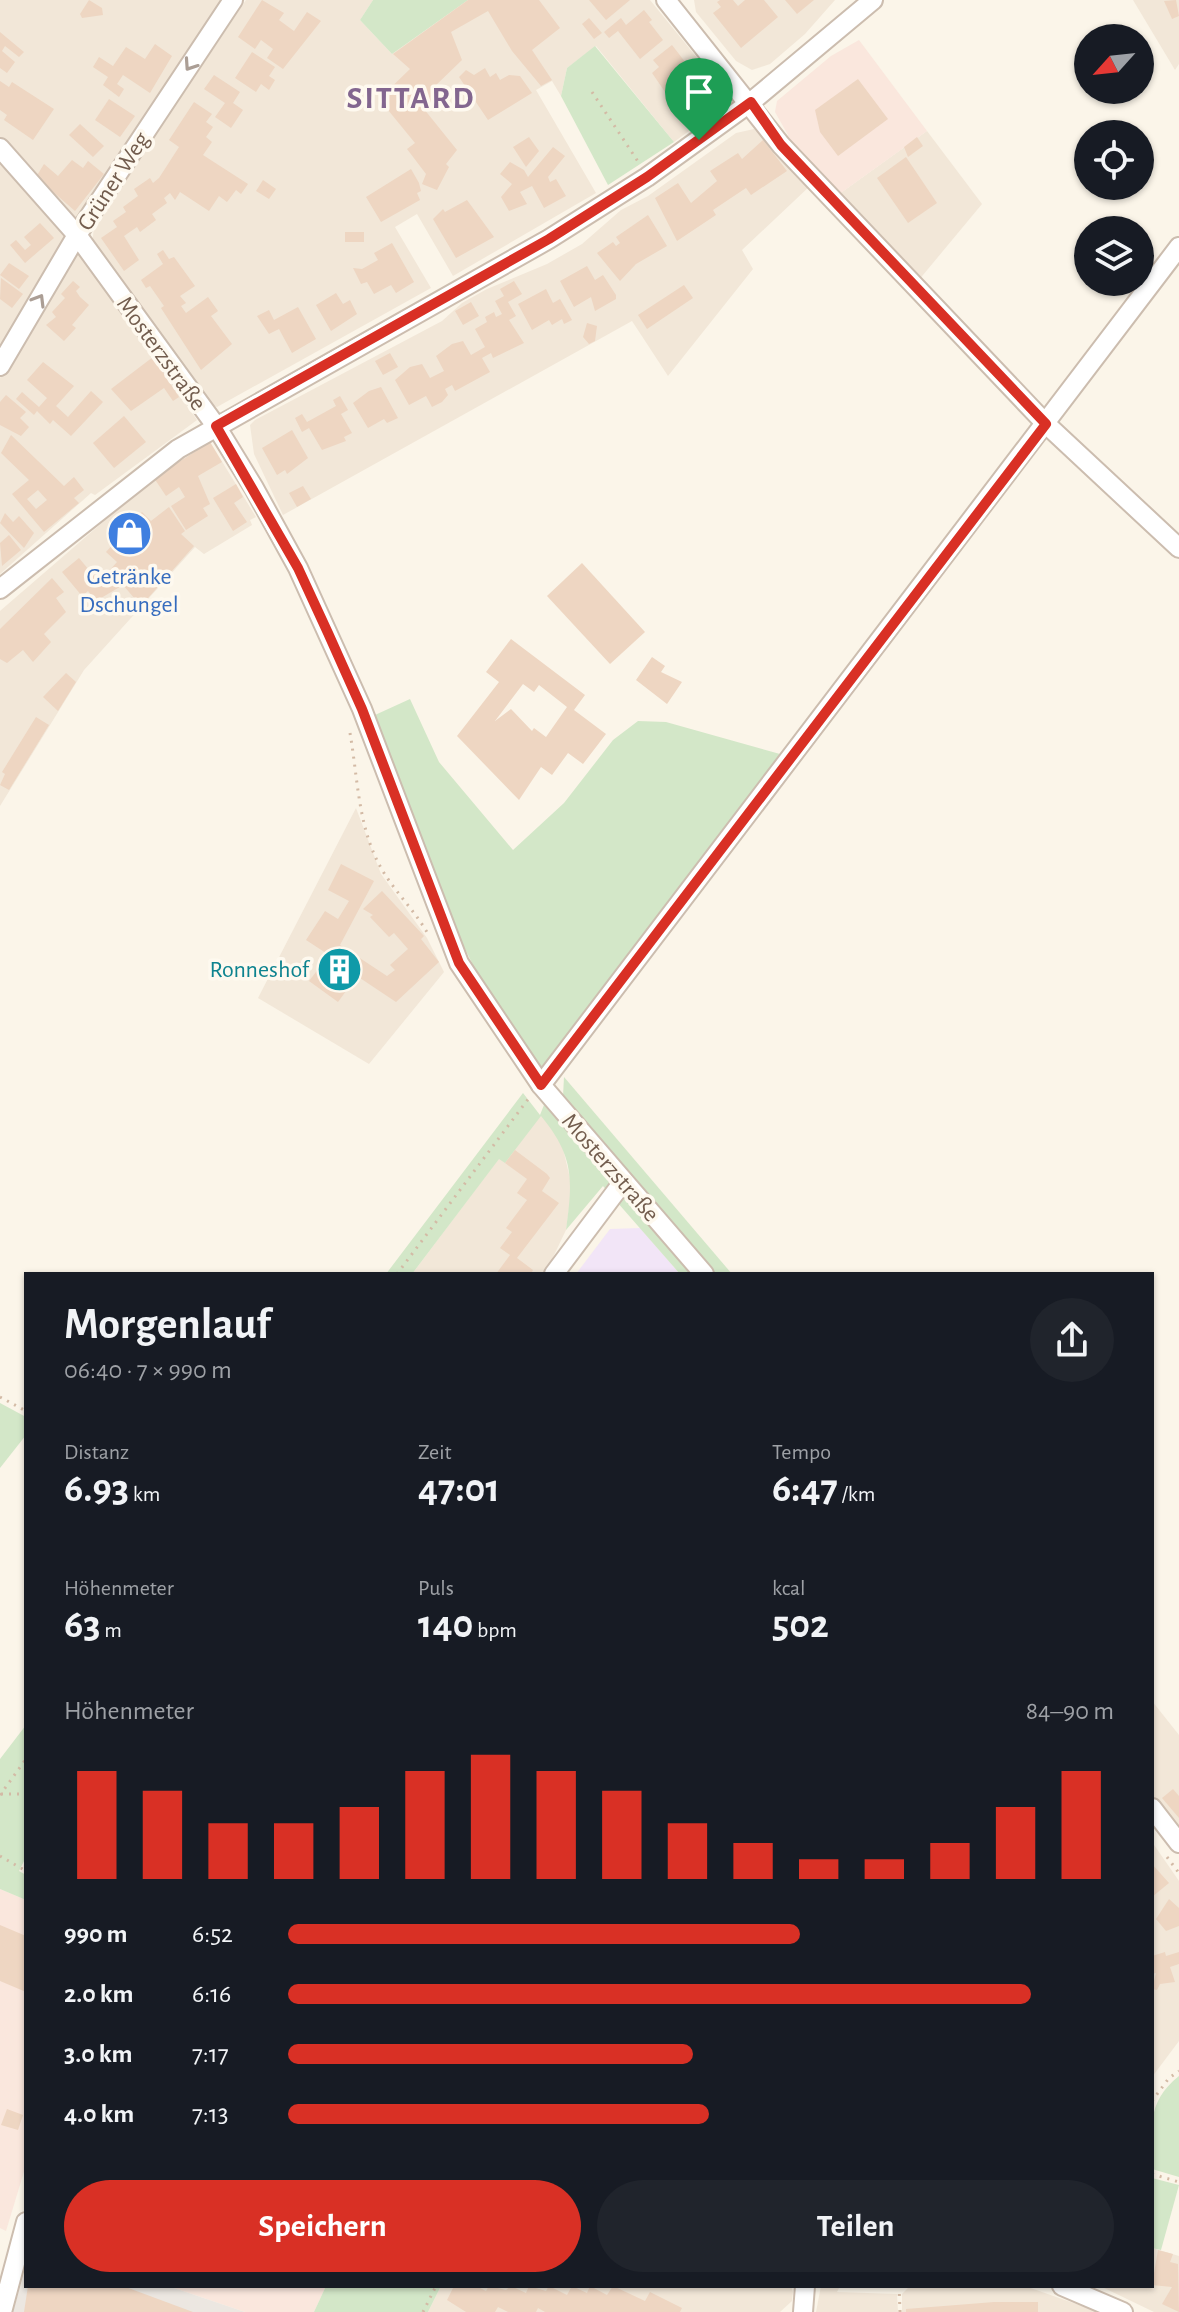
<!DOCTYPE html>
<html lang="de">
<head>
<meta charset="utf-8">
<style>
  :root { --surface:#171b24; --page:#20242c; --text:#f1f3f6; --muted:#9ea1a6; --accent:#d93025 }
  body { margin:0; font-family:"Alegreya Sans",sans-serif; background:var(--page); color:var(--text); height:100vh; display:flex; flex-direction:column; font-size:30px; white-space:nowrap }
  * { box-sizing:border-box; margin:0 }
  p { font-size:26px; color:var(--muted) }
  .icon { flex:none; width:44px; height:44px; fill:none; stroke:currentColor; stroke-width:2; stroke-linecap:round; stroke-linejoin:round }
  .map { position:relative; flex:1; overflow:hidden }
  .drawer { position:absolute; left:24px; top:1272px; width:1130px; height:1016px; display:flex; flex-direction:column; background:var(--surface); border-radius:0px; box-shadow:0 2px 6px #0004 }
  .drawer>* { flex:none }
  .needle { width:52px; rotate:243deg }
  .fabs { position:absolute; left:1074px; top:24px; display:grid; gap:16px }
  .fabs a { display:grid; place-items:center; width:80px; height:80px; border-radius:50%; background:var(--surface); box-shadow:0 2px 6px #0004; font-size:40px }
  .pin { position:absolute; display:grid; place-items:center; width:68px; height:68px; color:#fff; margin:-82px -34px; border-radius:50% 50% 50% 0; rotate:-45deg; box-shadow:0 0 8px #0007 }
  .pin .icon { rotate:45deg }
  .round { display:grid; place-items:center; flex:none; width:84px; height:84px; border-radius:42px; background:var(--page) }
  .summary { display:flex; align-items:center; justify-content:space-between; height:136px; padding:0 40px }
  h1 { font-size:44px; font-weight:600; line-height:60px }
  .metrics { display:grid; grid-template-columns:repeat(3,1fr); gap:12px; height:136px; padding:8px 40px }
  .metrics div { display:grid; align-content:center }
  .metrics b { font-size:40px; font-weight:600 }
  .metrics small { font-size:22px; font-weight:400 }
  .metrics p { font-size:22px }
  .chart { height:224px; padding:16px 40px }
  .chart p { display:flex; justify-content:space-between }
  .chart svg { width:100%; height:144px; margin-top:8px; stroke:var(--accent); stroke-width:6 }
  .cta { display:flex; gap:16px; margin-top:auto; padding:16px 40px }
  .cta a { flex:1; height:92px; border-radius:48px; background:var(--accent); color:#fff; font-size:32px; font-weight:600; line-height:92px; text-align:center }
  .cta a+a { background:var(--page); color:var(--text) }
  ul { padding:0 40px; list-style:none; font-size:26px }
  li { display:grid; grid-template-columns:128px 96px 1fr; align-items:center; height:60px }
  li i { height:20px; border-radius:10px; background:var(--accent) }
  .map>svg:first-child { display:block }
  .residential { fill:#f2e7d8 }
  .commercial { fill:#fae7dd }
  .industrial { fill:#ece7e1 }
  .education { fill:#f2e5f7 }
  .green { fill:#d3e7c8 }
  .building { fill:#eed6c2; fill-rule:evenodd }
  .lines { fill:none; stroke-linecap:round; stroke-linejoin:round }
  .minor-casing { stroke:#ccbdaf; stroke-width:22 }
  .path { stroke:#d3baa5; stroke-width:3; stroke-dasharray:2 6; stroke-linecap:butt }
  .minor { stroke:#fff; stroke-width:18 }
  .oneway { stroke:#ab9e95 }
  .route-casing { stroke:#fff; stroke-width:16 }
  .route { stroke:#d93025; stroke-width:10 }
  .labels { text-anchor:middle; stroke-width:7; stroke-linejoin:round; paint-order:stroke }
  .street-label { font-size:24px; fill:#735d4e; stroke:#fef9ef }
  .shop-label { font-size:24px; fill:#366cbe; stroke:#fef9ef }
  .culture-label { font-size:24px; fill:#0d838f; stroke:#fef9ef; text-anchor:end }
  .district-label { font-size:32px; font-weight:bold; letter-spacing:2px; fill:#83668f; stroke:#fef9ef }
</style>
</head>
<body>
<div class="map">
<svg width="1179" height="2312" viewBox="0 0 1179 2312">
  <rect width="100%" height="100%" fill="#fbf5e9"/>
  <g class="residential">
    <path d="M0 0H222L75 223 0 138Z"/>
    <path d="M246 0H373L360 20 392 54 468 0H650L716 81 720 98 712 114 674 142 596 46 567 68 561 96 552 81 536 90 596 193 453 276 417 214 395 227 431 288 217 407 208 404 92 245 94 227Z"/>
    <path d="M694 0H835L805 34 770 64 752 70 736 61 696 12Z"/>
    <path d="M1133 0H1179V64L1175 70Z"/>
    <path d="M754 129 811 185 742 250 753 269 668 376 632 321 283 515 254 454 250 425 255 420 442 321 462 303 487 289 547 264 582 244 621 210 648 196 736 133Z"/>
    <path d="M927 131 982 204 918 281 838 195Z"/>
    <path d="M0 161 68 238 0 349Z"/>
    <path d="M72 252H80L197 420 95 495 91 493 0 574V378Z"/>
    <path d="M210 442 256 517 250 520 252 525 204 554 195 547 84 670 0 806V611L154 478Z"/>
    <path d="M356 808 381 874 427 938 444 972 369 1064 258 998Z"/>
    <path d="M541 1115 561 1140 572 1187 566 1230 545 1274H412L499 1158 505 1162Z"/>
    <path d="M1152 1701 1179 1735V1830L1152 1795Z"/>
    <path d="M1152 1842 1179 1881V2041L1152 2077Z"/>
    <path d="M1152 2248 1179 2256V2312H1154L1100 2286H1152Z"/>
    <path d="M441 2286H791L793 2292 792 2301 780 2312H428Z"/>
    <path d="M821 2286H840L837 2292 897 2294 898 2312H816Z"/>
    <path d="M910 2286H1025L1099 2312H902V2294Z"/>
  </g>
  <g class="commercial">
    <path d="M859 40 927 131 838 195 786 140 788 135 775 112 777 101 831 56Z"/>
    <path d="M0 1889 26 1900V2165L6 2231 0 2228Z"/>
    <path d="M168 2286H326L314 2312H245Z"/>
  </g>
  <path class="industrial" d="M26 2266V2286H168L245 2312H13Z"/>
  <path class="education" d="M640 1228 680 1274H576L610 1229Z"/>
  <g class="green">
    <path d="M373 0H468L392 54 360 20Z"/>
    <path d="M595 46 674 142 608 185 561 96 567 68Z"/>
    <path d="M410 699 439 762 513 850 564 803 613 740 638 721 666 722 780 754 540 1069 481 981 460 939 375 715Z"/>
    <path d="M564 1077 732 1274H716L563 1096Z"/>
    <path d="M523 1093 540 1115 544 1105 695 1274H680L603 1186 566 1230C573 1179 574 1156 541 1116L505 1163 499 1159 412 1274H386Z"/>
    <path d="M0 1403 26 1417V1435L0 1468Z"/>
    <path d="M26 1725V1857L19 1871 26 1875V1900L0 1889V1759Z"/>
    <path d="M1179 2076V2177L1152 2169C1152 2130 1145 2103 1179 2076Z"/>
    <path d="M1152 2178 1179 2185 1161 2250 1152 2248Z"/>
    <path d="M326 2286H441L428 2312H314Z"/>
  </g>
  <g class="building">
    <path d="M89 0 102 8 103 15 82 18 80 14Z"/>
    <path d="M262 0 284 13 279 20 294 31 307 12 321 21 283 69 267 58 273 49 261 40 255 49 238 37Z"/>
    <path d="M468 0H539L560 28 532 50 552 80 541 86 512 51 488 11 451 32 462 60 432 89 438 96 424 109 457 150 446 164 449 167 437 190 422 184 426 174 407 149 415 143 379 99 410 69 393 54Z"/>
    <path d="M589 0H630L606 20Z"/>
    <path d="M720 0H733L738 6 745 0H764L778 17 741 48 713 13 721 7 717 2Z"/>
    <path d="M785 0H814L797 14Z"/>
    <path d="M1176 0 1179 16 1172 19 1164 1Z"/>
    <path d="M644 10 652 20 649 22 663 40 640 59 618 31 609 38 604 32 621 18 626 25Z"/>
    <path d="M589 18 602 33 594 39 582 24Z"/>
    <path d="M0 32 24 52 19 57 5 46 2 51 15 62 7 73 0 68Z"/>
    <path d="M155 44 172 56 150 93 123 75 117 84 124 89 119 97 103 85 108 77 93 67 99 57 113 66 126 47 145 59Z"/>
    <path d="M672 45 699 80 672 102 652 73 659 67 653 60Z"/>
    <path d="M252 52 275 67 269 76 275 80 269 90 261 84 256 92 235 78Z"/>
    <path d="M485 68 490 77 496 73 500 80 509 75 520 76 532 93 488 120 459 77 466 70 474 75Z"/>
    <path d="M214 75 240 92 233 103 243 110 231 128 215 117 225 103 204 89Z"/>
    <path d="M858 79 888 119 838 156 820 132 815 110Z"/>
    <path d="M0 81 9 87 12 82 54 109 33 140 4 120 7 115 0 110Z"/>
    <path d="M109 99 135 116 120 137 95 120Z"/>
    <path d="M194 102 212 114 206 122 213 127 206 137 212 142 203 155 248 184 241 194 236 190 227 202 219 196 209 211 180 192 175 200 170 193 164 198 167 203 152 214 156 220 140 232 137 227 124 236 139 260 124 271 101 238 117 227 113 221 126 212 123 207 138 196 134 189 150 178 153 183 159 178 179 147 169 140Z"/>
    <path d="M80 124 104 146 93 157 69 135Z"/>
    <path d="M529 137 539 151 526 167 513 147Z"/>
    <path d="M917 137 923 146 908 157 904 147Z"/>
    <path d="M763 140 787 171 751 195 746 188 713 210 716 215 677 241 655 198 678 183 691 203 717 181 710 171 738 153 742 159Z"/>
    <path d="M553 147 565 156 548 177 550 182 556 179 566 196 544 208 532 186 520 192 527 204 509 211 501 197 512 184 500 174 510 162 524 170 528 177Z"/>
    <path d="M906 157 937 203 908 223 877 178Z"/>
    <path d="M72 160 83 168 88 161 104 174 75 211 36 177 44 164 58 176Z"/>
    <path d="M411 169 419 183 421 191 417 193 420 200 381 222 366 197Z"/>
    <path d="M263 180 276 189 269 199 256 191Z"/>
    <path d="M467 200 494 237 456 258 433 219 443 209 445 212Z"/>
    <path d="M648 215 667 246 636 264 620 281 597 253 613 242 616 246 620 243 616 237Z"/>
    <path d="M40 223 54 238 25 263 10 245 16 240 25 250 31 245 24 237Z"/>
    <rect x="345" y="232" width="19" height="10"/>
    <path d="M392 243 414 282 396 293 391 285 374 294 367 282 361 284 353 268 362 269 378 260 374 253Z"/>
    <path d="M163 250 169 259 174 257 195 286 180 296 186 303 181 306 186 313 208 297 218 311 211 316 232 344 201 370 161 308 164 306 150 286 146 288 141 280 163 264 157 254Z"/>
    <path d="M9 263 29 276 19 289 0 275Z"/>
    <path d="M587 266 595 280 603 275 616 295V299L595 311 591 297 574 307 560 281Z"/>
    <path d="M1 278 23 294 12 308 0 299Z"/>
    <path d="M73 281 80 287 76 291 80 297 89 305 72 325 76 328 64 341 46 325 56 317 52 312 65 298 61 294Z"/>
    <path d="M514 281 522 294 508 302 516 316 509 320 524 343 493 358 491 353 482 358 490 372 455 391 452 385 445 389 448 395 442 402 432 407 426 396 409 405 395 380 410 367 422 364 430 378 444 371 436 356 452 344 463 341 471 355 485 347 475 329 487 322 485 317 494 312 496 317 502 314 495 301 504 296 500 289Z"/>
    <path d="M684 285 693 298 647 329 638 315Z"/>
    <path d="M546 289 553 303 560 299 572 320 564 324 562 319 552 325 549 320 532 330 518 304Z"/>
    <path d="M336 293 343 304 350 300 357 314 331 331 316 305Z"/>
    <path d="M471 302 479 316 463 325 455 311Z"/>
    <path d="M298 307 316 339 292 353 279 329 269 334 257 316 269 310 274 320Z"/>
    <path d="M587 323 597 326 595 341 589 344 583 337Z"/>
    <path d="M390 353 398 367 383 375 375 361Z"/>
    <path d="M153 357 179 397 173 401 164 388 131 411 111 389Z"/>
    <path d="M43 362 74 386 56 406 68 417 91 391 103 402 71 436 53 420 50 424 37 411 34 415 16 399 22 392 39 407 47 398 27 380Z"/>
    <path d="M381 387 398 418 387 423 384 419 368 428 353 403 369 391Z"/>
    <path d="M6 395 26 412 20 418 29 427 21 436 0 425V402Z"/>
    <path d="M340 396 348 410 341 414 352 433 344 437 346 441 322 450 309 428 302 432 295 418 302 414 307 422 336 406 333 400Z"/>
    <path d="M124 416 146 442 114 468 93 443Z"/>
    <path d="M292 430 308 458 287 474 285 470 277 475 262 448Z"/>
    <path d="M11 435 64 486 74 477 84 490 74 498 79 503 44 532 12 494 29 480 1 453ZM38 490 47 500 36 509 27 499Z"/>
    <path d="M210 442 222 462 198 476 210 504 203 508 208 516 186 530 171 506 185 497 179 487 166 496 154 478Z"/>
    <path d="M236 484 243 497 234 503 247 522 233 531 213 498Z"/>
    <path d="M303 486 311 499 297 507 289 493Z"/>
    <path d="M169 507 185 531 181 534 194 546 141 606 123 585 96 601 88 591 82 596 62 572 79 558 99 582 117 562 106 552 142 512 151 521Z"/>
    <path d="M5 513 13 522 19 516 34 533 24 548 0 523Z"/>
    <path d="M9 535 21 550 2 566 0 543Z"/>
    <path d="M582 563 645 632 610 664 547 596Z"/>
    <path d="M52 578 64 592 56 598 66 612 44 634 51 642 33 662 23 650 7 663 0 659V629Z"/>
    <path d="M511 639 585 695 574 710 606 734 583 764 568 753 552 775 541 767 519 800 457 736 499 682 486 672ZM523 684 534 692 539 685 567 707 546 737 534 728 532 731 511 709 495 721Z"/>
    <path d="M652 657 665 666 661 672 682 682 667 704 636 680Z"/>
    <path d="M66 673 76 682 58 711 43 697Z"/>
    <path d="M36 717 49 725 9 790 0 785 5 774 2 772Z"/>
    <path d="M341 864 374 881 340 945 387 976 395 970 390 965 408 949 394 933 389 937 370 917 373 915 363 909 382 891 424 936 421 939 439 962 396 1002 357 976 338 1002 309 981 329 955 306 940 325 911 338 919 349 901 328 890Z"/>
    <path d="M515 1150 547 1174 550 1178 542 1191 559 1203 517 1258 533 1270 531 1274H496L510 1255 500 1248 512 1232 506 1228 527 1200 517 1193 527 1179 505 1163Z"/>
    <path d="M1173 1789 1179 1796V1818L1162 1798Z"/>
    <path d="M1152 1864 1169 1883 1152 1897Z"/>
    <path d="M1169 1899 1179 1908V1926L1166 1931 1156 1919Z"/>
    <path d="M0 1925 26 1936V1992L0 1981Z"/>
    <path d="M1165 1952 1166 1956 1179 1952V1964L1170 1967 1175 1982 1160 1984 1157 1990 1152 1989 1156 1973 1152 1974V1956Z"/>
    <path d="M7 2109 23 2115 18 2130 1 2125Z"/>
    <path d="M1158 2250 1173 2254 1170 2262 1178 2264 1179 2312 1162 2304 1172 2287 1152 2285Z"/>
    <path d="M28 2286H123L193 2312H24Z"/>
    <path d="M454 2286H476L486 2291 489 2286 506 2290 511 2286 526 2293 529 2286 546 2291 549 2286 567 2295 572 2286 587 2293 590 2286 607 2295 613 2286 645 2301 650 2292 682 2308 680 2312H545L538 2308 536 2312H508L498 2307 495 2312H466L447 2300Z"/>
    <path d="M994 2302H1038V2312H906V2309Z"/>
  </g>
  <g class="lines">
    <defs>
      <g id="minor">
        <path d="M666 0 781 145 1046 424 1179 548"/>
        <path d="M0 148 77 235 216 426 254 488 298 568 362 709 459 963 541 1085 704 1274"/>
        <path d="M0 366 77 235 233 0"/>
        <path d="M0 589 178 449 549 239 647 177 751 102 873 0"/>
        <path d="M541 1085 1179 247"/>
        <path d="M554 1274 623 1182"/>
        <path d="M1152 1808 1179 1843"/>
        <path d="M1062 2286 1123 2312"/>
        <path d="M2 2312 26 2222"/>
        <path d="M803 2312 805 2286"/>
      </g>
    </defs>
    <use href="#minor" class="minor-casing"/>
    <g class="path">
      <path d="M592 92 639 163"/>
      <path d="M350 733C357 773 358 819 375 856 388 886 413 907 428 934"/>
      <path d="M397 1274 529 1098"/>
      <path d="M0 1397 26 1411"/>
      <path d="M1 1794H26"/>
      <path d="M0 1795 26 1759"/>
      <path d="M0 1856 26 1871"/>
      <path d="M1167 1857 1179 1873"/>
      <path d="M1152 2101 1169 2078 1179 2071"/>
      <path d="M1152 2174 1179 2182"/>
      <path d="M899 2286 900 2312"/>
      <path d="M423 2312 436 2286"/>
    </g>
    <use href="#minor" class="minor"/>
  </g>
  <defs><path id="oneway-chevron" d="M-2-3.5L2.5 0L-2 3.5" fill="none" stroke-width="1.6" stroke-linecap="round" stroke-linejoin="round" transform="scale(2)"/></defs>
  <g class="oneway">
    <use href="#oneway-chevron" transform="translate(190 65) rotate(124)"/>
    <use href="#oneway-chevron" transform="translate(39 300) rotate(-59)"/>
  </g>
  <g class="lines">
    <defs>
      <path id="route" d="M751 102 781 145 1046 424 541 1085 459 963 362 709 328 633 298 568 216 426 549 239 647 177Z"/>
    </defs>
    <use href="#route" class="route-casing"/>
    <use href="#route" class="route"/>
  </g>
  <defs>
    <symbol id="shop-disc" viewBox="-11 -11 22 22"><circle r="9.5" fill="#3f7fe0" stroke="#fef9ef"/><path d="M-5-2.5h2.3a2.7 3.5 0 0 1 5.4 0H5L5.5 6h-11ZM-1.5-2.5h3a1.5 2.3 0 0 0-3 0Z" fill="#fff"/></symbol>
    <symbol id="building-disc" viewBox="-11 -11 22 22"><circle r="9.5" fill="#0f9aa8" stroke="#fef9ef"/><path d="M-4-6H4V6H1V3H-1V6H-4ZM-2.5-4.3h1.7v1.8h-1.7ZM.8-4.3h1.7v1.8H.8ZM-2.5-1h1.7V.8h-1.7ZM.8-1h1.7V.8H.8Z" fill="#fff"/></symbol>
  </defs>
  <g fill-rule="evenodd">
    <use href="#shop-disc" x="104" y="508" width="51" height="51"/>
    <use href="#building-disc" x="314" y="944" width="51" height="51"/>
  </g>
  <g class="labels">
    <g class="street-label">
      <text transform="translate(113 181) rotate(-57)" y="8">Grüner Weg</text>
      <text transform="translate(162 353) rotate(54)" y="8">Mosterzstraße</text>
      <text transform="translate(611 1167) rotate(49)" y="8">Mosterzstraße</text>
    </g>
    <g class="shop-label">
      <text x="129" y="584">Getränke<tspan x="129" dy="28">Dschungel</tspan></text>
    </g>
    <g class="culture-label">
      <text x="309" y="977">Ronneshof</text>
    </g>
    <g class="district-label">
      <text x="411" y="108">SITTARD</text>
    </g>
  </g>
</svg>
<div class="fabs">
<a><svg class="needle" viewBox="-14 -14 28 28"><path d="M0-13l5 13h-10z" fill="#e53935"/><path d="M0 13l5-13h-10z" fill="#9ea1a6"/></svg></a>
<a><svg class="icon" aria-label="locate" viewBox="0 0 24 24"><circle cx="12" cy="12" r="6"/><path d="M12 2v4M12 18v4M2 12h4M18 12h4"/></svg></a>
<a><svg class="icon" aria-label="layers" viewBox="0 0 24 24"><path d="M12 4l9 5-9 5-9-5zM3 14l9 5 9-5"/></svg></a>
</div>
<div class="pin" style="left:699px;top:140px;background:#1e9e55"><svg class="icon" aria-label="arrive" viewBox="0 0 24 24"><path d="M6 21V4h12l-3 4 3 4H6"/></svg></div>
<section class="drawer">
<div class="summary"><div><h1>Morgenlauf</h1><p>06:40 · 7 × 990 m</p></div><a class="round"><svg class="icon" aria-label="share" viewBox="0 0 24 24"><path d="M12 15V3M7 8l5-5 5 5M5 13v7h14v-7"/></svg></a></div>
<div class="metrics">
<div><p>Distanz</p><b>6.93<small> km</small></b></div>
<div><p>Zeit</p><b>47:01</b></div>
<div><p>Tempo</p><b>6:47<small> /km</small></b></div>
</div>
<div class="metrics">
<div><p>Höhenmeter</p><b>63<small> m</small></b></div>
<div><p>Puls</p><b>140<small> bpm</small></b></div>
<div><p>kcal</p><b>502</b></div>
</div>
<div class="chart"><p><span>Höhenmeter</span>84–90 m</p>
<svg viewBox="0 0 160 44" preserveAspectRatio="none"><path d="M5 44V11M15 44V17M25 44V27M35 44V27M45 44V22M55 44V11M65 44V6M75 44V11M85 44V17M95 44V27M105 44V33M115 44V38M125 44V38M135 44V33M145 44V22M155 44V11"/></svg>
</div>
<ul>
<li><b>990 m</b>6:52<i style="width:62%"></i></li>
<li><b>2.0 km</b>6:16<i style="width:90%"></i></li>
<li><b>3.0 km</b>7:17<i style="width:49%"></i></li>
<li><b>4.0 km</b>7:13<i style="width:51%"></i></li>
</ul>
<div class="cta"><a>Speichern</a><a>Teilen</a></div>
</section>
</div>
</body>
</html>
